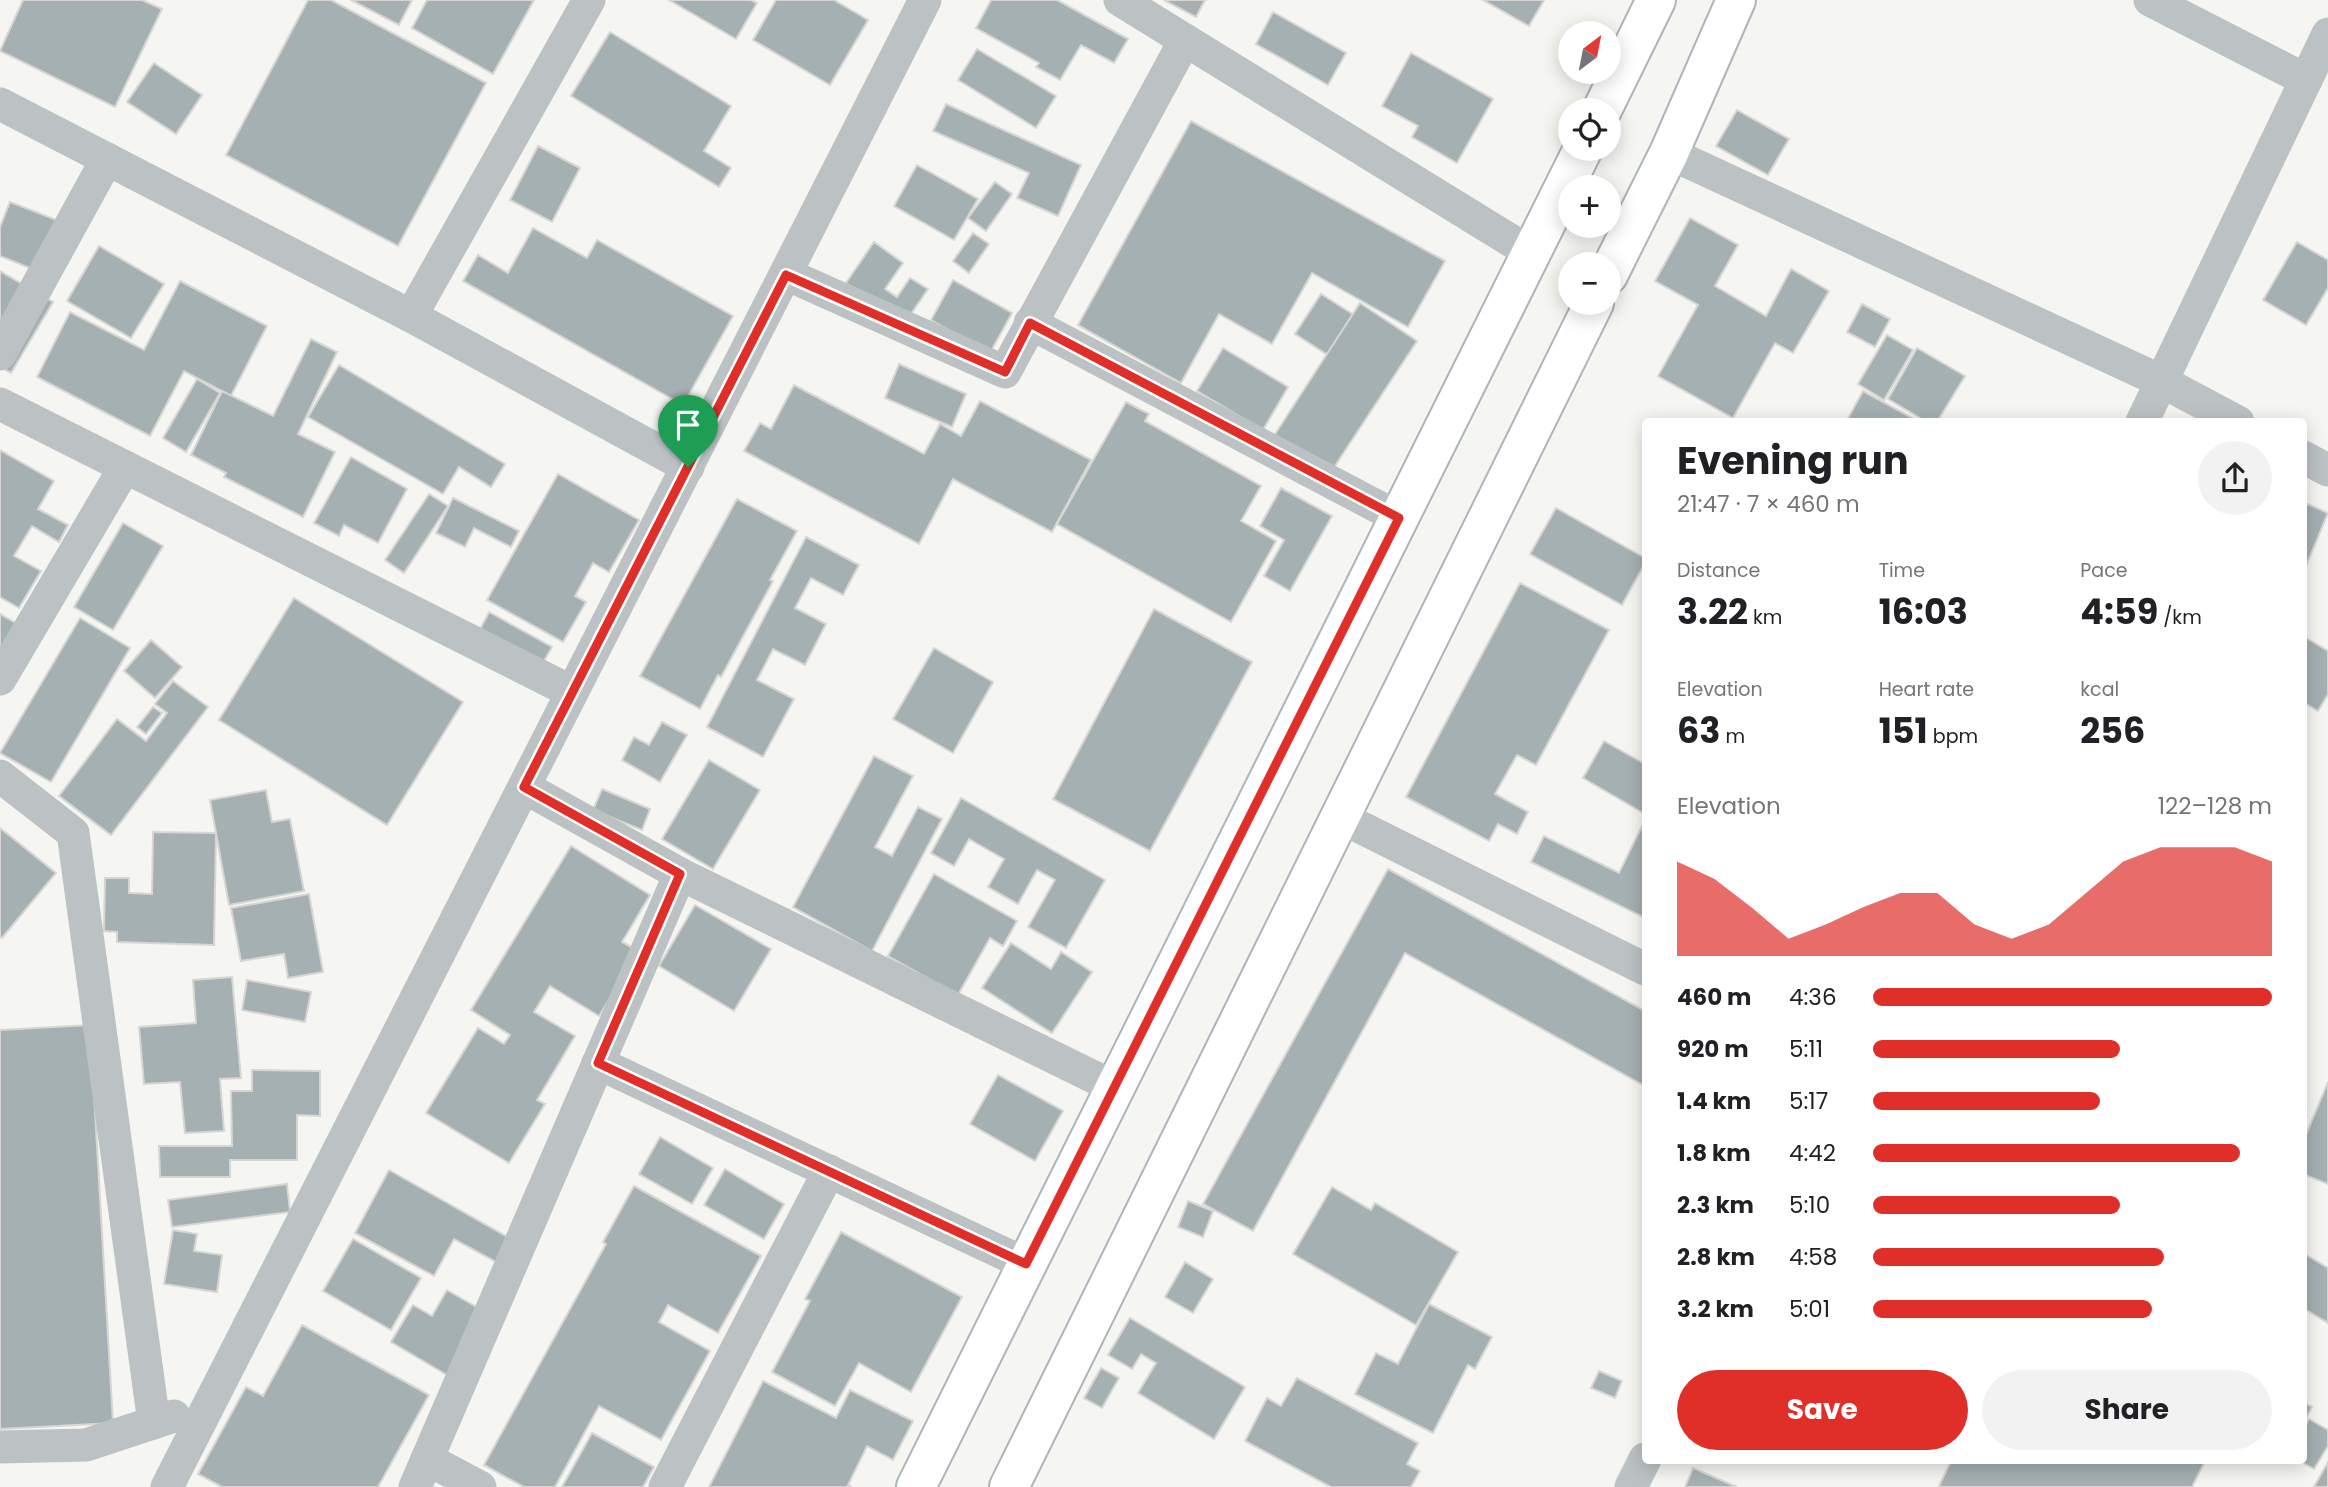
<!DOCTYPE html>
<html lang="en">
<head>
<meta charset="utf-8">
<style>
  :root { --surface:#fff; --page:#f2f2f2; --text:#202124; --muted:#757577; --accent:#df2f28 }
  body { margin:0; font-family:Poppins,sans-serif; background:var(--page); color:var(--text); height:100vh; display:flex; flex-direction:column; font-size:26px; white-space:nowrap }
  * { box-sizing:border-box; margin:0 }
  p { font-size:23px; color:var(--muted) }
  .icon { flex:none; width:38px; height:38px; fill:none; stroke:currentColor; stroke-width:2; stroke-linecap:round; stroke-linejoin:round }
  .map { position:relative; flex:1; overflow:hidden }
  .sheet { position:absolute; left:1642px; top:418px; width:665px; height:1046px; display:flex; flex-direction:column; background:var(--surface); border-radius:7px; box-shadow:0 4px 18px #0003 }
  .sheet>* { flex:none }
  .needle { width:46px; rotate:32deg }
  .controls { position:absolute; left:1558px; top:21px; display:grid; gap:14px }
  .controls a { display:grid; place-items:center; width:63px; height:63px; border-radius:50%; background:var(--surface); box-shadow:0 4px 18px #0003; font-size:35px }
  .pin { position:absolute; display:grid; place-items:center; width:60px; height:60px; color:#fff; margin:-72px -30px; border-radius:50% 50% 50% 0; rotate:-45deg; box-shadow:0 0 7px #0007 }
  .pin .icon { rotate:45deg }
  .round { display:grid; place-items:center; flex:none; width:74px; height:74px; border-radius:37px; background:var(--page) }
  .headline { display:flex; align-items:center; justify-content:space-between; height:119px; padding:0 35px }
  h1 { font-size:38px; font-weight:700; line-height:52px }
  .stats { display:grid; grid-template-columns:repeat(3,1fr); gap:10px; height:119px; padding:7px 35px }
  .stats div { display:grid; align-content:center }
  .stats b { font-size:35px; font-weight:700 }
  .stats small { font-size:19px; font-weight:400 }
  .stats p { font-size:19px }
  .chart { height:196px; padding:14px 35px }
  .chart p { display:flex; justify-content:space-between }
  .chart svg { width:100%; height:126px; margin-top:7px; fill:var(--accent); opacity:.7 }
  .cta { display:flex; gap:14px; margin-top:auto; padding:14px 35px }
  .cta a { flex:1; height:80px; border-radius:42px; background:var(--accent); color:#fff; font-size:28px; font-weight:700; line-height:80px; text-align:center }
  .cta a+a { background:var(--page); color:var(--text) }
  ul { padding:0 35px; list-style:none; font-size:23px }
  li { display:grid; grid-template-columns:112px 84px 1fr; align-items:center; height:52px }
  li i { height:18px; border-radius:9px; background:var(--accent) }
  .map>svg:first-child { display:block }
  .building { fill:#a5b0b3; stroke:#d7d6d4; stroke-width:2 }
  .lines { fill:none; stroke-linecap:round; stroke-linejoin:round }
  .secondary-casing { stroke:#acb5b7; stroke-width:42 }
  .street { stroke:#bcc2c4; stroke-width:33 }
  .secondary { stroke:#fff; stroke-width:38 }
  .route-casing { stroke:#fff; stroke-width:14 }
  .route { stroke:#df2f28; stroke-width:9 }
</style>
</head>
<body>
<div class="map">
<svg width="2328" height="1487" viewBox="0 0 2328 1487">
  <rect width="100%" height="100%" fill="#f5f5f2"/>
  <g class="building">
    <path d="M23 0H142L162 9 115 107 0 51Z"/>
    <path d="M308 0H331L486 83 398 246 226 155Z"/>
    <path d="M351 0H412L399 25Z"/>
    <path d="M427 0H534L493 74 412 28Z"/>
    <path d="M669 0H751L757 3 736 39Z"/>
    <path d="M776 0H834L868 20 830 85 753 40Z"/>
    <path d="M991 0H1057L1128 39 1114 63 1081 45 1060 80 1036 67 1039 63 976 28Z"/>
    <path d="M1164 0H1205L1196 17Z"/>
    <path d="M1483 0H1544L1529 26Z"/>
    <path d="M1273 12 1346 53 1328 85 1256 44Z"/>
    <path d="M610 32 731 106 704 151 731 168 719 187 571 96Z"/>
    <path d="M977 49 1056 96 1036 128 958 80Z"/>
    <path d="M1411 53 1493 99 1457 163 1412 137 1418 126 1382 106Z"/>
    <path d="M154 63 202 95 176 134 127 102Z"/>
    <path d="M946 104 1081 165 1058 216 1017 198 1029 173 933 131Z"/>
    <path d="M1737 110 1789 139 1768 175 1716 146Z"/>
    <path d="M1191 121 1445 261 1408 327 1312 273 1272 344 1219 314 1181 383 1078 325Z"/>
    <path d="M538 146 580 168 552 222 510 200Z"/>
    <path d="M917 165 978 199 954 240 894 206Z"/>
    <path d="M995 182 1012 194 986 231 968 218Z"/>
    <path d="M10 202 72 226 52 277 0 256V227Z"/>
    <path d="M1690 218 1738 245 1715 286 1766 316 1791 269 1829 291 1793 353 1775 343 1733 418 1658 376 1698 305 1655 281Z"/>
    <path d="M533 228 587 258 597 240 733 316 683 405 463 281 478 255 508 273Z"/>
    <path d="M973 233 989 244 969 273 953 261Z"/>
    <path d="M874 242 903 263 885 289 897 297 910 278 928 289 904 324 846 283Z"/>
    <path d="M2297 242 2328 260V288L2306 325 2263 300Z"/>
    <path d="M99 246 164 284 131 338 67 301Z"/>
    <path d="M0 271 53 302 11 373 0 367Z"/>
    <path d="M953 280 1012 313 990 353 931 320Z"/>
    <path d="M180 281 267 326 231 396 184 371 150 436 37 377 70 312 144 350Z"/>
    <path d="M1321 294 1354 315 1328 355 1295 334Z"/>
    <path d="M1360 303 1417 341 1327 478 1270 442Z"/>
    <path d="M1862 304 1890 319 1875 347 1847 332Z"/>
    <path d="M1887 335 1913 350 1884 400 1858 384Z"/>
    <path d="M311 339 337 352 298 434 335 452 303 517 224 477 226 473 191 455 222 391 273 416Z"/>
    <path d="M1223 348 1288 387 1263 430 1197 391Z"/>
    <path d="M1917 348 1965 376 1937 422H1927L1888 399Z"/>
    <path d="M899 364 966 394 952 427 885 398Z"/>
    <path d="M339 365 505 464 491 487 459 467 443 494 308 417Z"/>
    <path d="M197 379 220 393 186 452 163 438Z"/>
    <path d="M794 385 924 454 940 424 961 436 980 401 1091 460 1052 532 953 479 919 544 744 451 760 423 771 429Z"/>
    <path d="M1863 391 1918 421 1846 422Z"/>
    <path d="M1126 402 1149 414 1145 421 1261 486 1241 521 1276 541 1231 622 1057 524Z"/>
    <path d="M0 450 54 481 38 509 68 525 59 542 32 526 14 556 41 571 19 608 0 597Z"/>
    <path d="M351 457 407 489 378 543 344 525 339 536 314 523Z"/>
    <path d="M558 474 639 520 609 572 593 563 575 596 586 602 563 642 487 600Z"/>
    <path d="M1281 488 1332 516 1290 591 1264 576 1284 540 1260 526Z"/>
    <path d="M429 494 448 506 404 573 385 560Z"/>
    <path d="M453 498 519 531 511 547 474 528 465 547 436 533Z"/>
    <path d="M737 499 797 531 770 580 773 581 721 677 718 675 700 709 640 676Z"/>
    <path d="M2303 502 2328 513 2304 571H2303Z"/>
    <path d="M1556 508 1645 558V563L1622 605 1530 554Z"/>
    <path d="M123 523 163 546 113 630 74 607Z"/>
    <path d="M806 537 859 565 843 595 811 578 795 608 826 624 805 665 773 649 757 680 794 699 763 757 707 727Z"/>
    <path d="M1520 583 1609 630 1536 765 1517 755 1495 794 1528 812 1517 834 1498 824 1489 841 1406 797Z"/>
    <path d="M294 598 463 702 387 825 219 720Z"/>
    <path d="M1154 609 1252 662 1150 851 1053 799Z"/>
    <path d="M489 612 552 647 537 673 475 639Z"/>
    <path d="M0 614 21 626 0 663Z"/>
    <path d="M80 618 130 648 51 782 0 753Z"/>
    <path d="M2303 636 2328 651V694L2318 711 2303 702Z"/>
    <path d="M151 640 182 667 155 698 124 671Z"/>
    <path d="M934 648 993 682 953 753 893 719Z"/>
    <path d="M173 681 208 707 111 835 59 796 117 719 146 741 167 713 155 704Z"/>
    <path d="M153 707 162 713 146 734 137 727Z"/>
    <path d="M662 722 687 735 660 782 622 760 634 737 649 745Z"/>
    <path d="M1604 741 1645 764V814L1583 778Z"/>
    <path d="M874 756 913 776 875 847 892 856 918 807 942 819 872 951 793 907Z"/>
    <path d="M709 760 760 790 713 869 662 839Z"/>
    <path d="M602 789 650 809 642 830 593 810Z"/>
    <path d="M266 790 272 822 290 819 304 891 229 905 210 800Z"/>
    <path d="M961 798 1105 880 1066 948 1028 927 1055 880 1037 870 1018 904 988 887 1004 859 969 839 954 866 931 853Z"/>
    <path d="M1645 820V918L1531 862 1544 836 1619 873Z"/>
    <path d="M0 828 56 873 2 938 0 936Z"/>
    <path d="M153 832 216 833 214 945 117 942V932L104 931 105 878H129V893L152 894Z"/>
    <path d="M571 846 650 895 622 942 639 951 599 1016 550 986 534 1012 575 1036 537 1100 545 1104 509 1163 426 1113 478 1028 504 1044 510 1035 471 1010Z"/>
    <path d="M1388 869 1645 1011V1086L1405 953 1253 1231 1203 1204Z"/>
    <path d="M934 874 1017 921 1003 946 990 938 958 995 888 956Z"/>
    <path d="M309 894 323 972 288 978 284 954 241 961 231 908Z"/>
    <path d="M695 905 771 949 734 1011 659 966Z"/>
    <path d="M1011 943 1051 969 1061 952 1092 972 1052 1033 982 988Z"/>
    <path d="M232 977 241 1078 220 1079 224 1131 185 1133 180 1082 144 1084 139 1027 196 1023 193 980Z"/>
    <path d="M247 980 311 992 305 1022 242 1010Z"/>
    <path d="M90 1025 113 1423 0 1429V1030Z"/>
    <path d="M252 1070 320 1071V1116L297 1115V1160H230V1177H160L159 1146H232L231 1091H252Z"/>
    <path d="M998 1075 1063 1111 1035 1161 970 1124Z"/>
    <path d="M2328 1082V1184L2303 1174V1142Z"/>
    <path d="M660 1137 713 1168 692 1204 639 1174Z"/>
    <path d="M725 1169 784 1204 764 1239 704 1205Z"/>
    <path d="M389 1170 511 1239 498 1263 454 1239 434 1276 355 1233Z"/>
    <path d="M287 1184 290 1212 172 1227 168 1200Z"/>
    <path d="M634 1186 761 1256 718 1333 668 1305 659 1322 710 1351 661 1440 599 1406 555 1487H524L484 1465 606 1244 603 1242Z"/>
    <path d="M1332 1187 1371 1210 1375 1203 1458 1252 1416 1325 1293 1254Z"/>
    <path d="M1188 1201 1213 1211 1203 1237 1178 1227Z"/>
    <path d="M173 1230 197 1234 194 1251 222 1255 217 1292 164 1284Z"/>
    <path d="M841 1232 962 1297 911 1392 859 1363 835 1406 772 1372 810 1301 805 1299Z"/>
    <path d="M353 1239 421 1278 391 1330 323 1291Z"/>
    <path d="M2303 1253 2328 1268V1323L2303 1308Z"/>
    <path d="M1185 1262 1213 1279 1193 1313 1165 1297Z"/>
    <path d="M447 1290 485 1312 447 1375 391 1342 413 1305 432 1316Z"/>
    <path d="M1429 1304 1492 1337 1475 1369 1468 1365 1433 1433 1355 1394 1376 1353 1398 1364Z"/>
    <path d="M1130 1318 1245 1387 1214 1439 1138 1393 1156 1363 1141 1354 1132 1369 1108 1355Z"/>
    <path d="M302 1325 429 1395 378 1487H222L198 1474 246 1387 263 1396Z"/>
    <path d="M1101 1368 1119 1378 1102 1408 1084 1398Z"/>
    <path d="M1599 1371 1622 1381 1615 1398 1591 1388Z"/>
    <path d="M1297 1378 1418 1443 1407 1464 1420 1471 1411 1487H1331L1245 1441 1267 1398 1281 1406Z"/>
    <path d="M763 1381 836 1418 850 1390 913 1421 893 1460 867 1446 848 1485 852 1487H709Z"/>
    <path d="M2303 1402 2312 1407 2303 1424Z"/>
    <path d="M2309 1419 2328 1430V1446L2314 1469 2300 1461H2303V1429Z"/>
    <path d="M592 1433 654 1467 643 1487H562Z"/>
    <path d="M1951 1461H2205L2192 1487H1942L1939 1486Z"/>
    <path d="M2328 1462V1487H2314Z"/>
    <path d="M1693 1468 1737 1487H1685Z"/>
  </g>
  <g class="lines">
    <defs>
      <g id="secondary">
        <path d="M1602 110 1656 0"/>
        <path d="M1608 275 1669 153 1736 0"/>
        <path d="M916 1487 1583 149"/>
        <path d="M1009 1487 1594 303"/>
      </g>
    </defs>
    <use href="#secondary" class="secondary-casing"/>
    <g class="street">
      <path d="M1120 0 1531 253"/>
      <path d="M2150 0 2306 80"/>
      <path d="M0 104 411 316 688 467"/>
      <path d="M1669 153 2161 381 2238 422"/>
      <path d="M786 274 1005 372 1185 40"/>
      <path d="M411 316 589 0"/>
      <path d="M1030 323 1399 518"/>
      <path d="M0 354 107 159"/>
      <path d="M0 404 572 692"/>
      <path d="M2142 422 2328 34"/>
      <path d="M2303 457 2328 470"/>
      <path d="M0 679 125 467"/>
      <path d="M0 776 73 833 154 1423"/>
      <path d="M524 787 680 874 1114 1087"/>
      <path d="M1340 817 1645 969"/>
      <path d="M598 1063 1026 1264"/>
      <path d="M0 1447 86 1445 174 1416"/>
      <path d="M427 1459 480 1487"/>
      <path d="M167 1487 925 0"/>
      <path d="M415 1487 680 874"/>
      <path d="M665 1487 829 1171"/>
      <path d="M1631 1487 1645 1459"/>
    </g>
    <use href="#secondary" class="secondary"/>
  </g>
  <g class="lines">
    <defs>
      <path id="route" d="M786 275 1005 372 1030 323 1399 518 1026 1264 598 1063 680 874 524 787Z"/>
    </defs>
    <use href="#route" class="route-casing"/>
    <use href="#route" class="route"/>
  </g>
</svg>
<div class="controls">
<a><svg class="needle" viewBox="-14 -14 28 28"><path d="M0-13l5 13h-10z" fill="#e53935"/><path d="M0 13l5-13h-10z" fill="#757577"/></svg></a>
<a><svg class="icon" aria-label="locate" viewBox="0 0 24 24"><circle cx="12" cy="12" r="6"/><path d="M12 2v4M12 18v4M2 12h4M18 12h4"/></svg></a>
<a>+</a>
<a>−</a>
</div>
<div class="pin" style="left:688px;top:467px;background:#1e9e55"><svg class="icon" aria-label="arrive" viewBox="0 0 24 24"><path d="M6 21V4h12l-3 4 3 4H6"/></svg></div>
<section class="sheet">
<div class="headline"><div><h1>Evening run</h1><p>21:47 · 7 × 460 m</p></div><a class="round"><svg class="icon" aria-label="share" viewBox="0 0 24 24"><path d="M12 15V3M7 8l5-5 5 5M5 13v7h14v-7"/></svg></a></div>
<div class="stats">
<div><p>Distance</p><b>3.22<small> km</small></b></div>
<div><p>Time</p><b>16:03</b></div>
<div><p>Pace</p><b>4:59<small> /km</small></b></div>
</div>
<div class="stats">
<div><p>Elevation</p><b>63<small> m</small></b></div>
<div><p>Heart rate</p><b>151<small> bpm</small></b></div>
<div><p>kcal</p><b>256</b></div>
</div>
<div class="chart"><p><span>Elevation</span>122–128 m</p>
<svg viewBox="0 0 160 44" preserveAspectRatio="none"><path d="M0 44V11L10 17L20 27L30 38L40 33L50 27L60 22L70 22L80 33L90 38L100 33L110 22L120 11L130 6L140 6L150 6L160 11V44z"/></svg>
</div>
<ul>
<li><b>460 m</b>4:36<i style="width:100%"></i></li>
<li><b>920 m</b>5:11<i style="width:62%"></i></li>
<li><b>1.4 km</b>5:17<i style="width:57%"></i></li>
<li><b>1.8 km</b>4:42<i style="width:92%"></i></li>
<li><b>2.3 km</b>5:10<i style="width:62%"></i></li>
<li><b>2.8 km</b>4:58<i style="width:73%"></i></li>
<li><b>3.2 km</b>5:01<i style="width:70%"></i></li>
</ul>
<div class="cta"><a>Save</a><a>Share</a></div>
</section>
</div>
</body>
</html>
